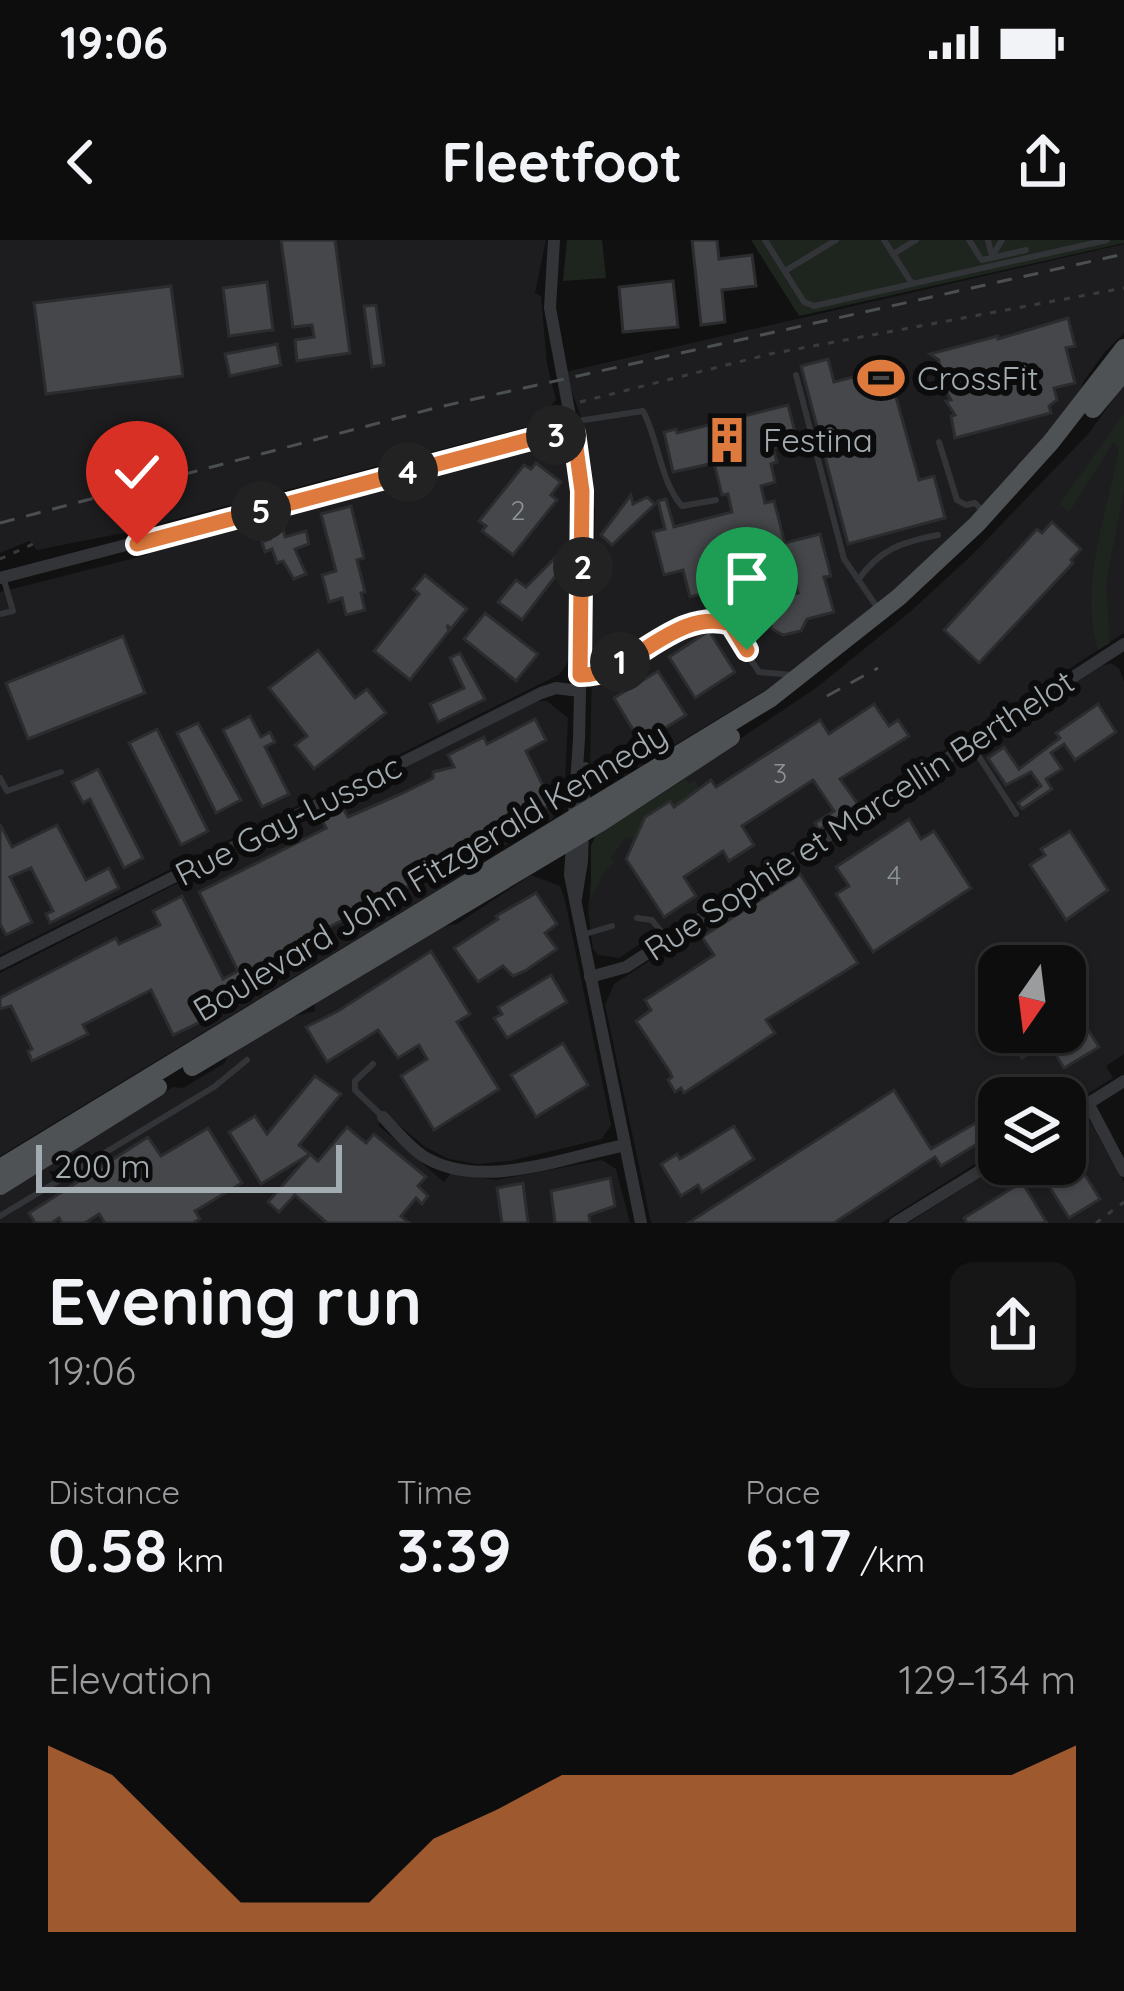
<!DOCTYPE html>
<html lang="en">
<head>
<meta charset="utf-8">
<style>
  :root { --surface:#0d0d0e; --page:#161617; --text:#f1f3f6; --muted:#9a9c9e; --line:#2d2d2e; --accent:#de7a3d }
  body { margin:0; font-family:Quicksand,sans-serif; background:var(--page); color:var(--text); height:100vh; display:flex; flex-direction:column; font-size:45px; white-space:nowrap }
  * { box-sizing:border-box; margin:0 }
  p { font-size:39px; color:var(--muted) }
  .icon { flex:none; width:66px; height:66px; fill:none; stroke:currentColor; stroke-width:2; stroke-linecap:round; stroke-linejoin:round }
  .map { position:relative; height:983px; overflow:hidden }
  .side { display:flex; flex-direction:column; background:var(--surface); flex:1 }
  .side>* { flex:none }
  .needle { width:78px; rotate:194deg }
  .buttons { position:absolute; left:978px; top:705px; display:grid; gap:24px }
  .buttons a { display:grid; place-items:center; width:108px; height:108px; border-radius:24px; background:var(--surface); box-shadow:0 3px 9px #0004,0 0 0 3px var(--line); font-size:60px }
  .scale { position:absolute; left:36px; bottom:30px; width:306px; box-sizing:border-box; padding-left:12px; border:6px solid #a3acb1; border-top:0; font-size:33px; line-height:42px; white-space:nowrap; color:#a3acb1; -webkit-text-stroke:9px #0c0c0d; paint-order:stroke }
  .pin { position:absolute; display:grid; place-items:center; width:102px; height:102px; color:#fff; margin:-123px -51px; border-radius:50% 50% 50% 0; rotate:-45deg; box-shadow:0 0 12px #0007 }
  .pin .icon { rotate:45deg }
  .km { position:absolute; width:60px; height:60px; margin:-30px; border-radius:50%; background:#222; color:#fff; font-size:33px; line-height:60px; text-align:center }
  .round { display:grid; place-items:center; flex:none; width:126px; height:126px; border-radius:24px; background:var(--page) }
  .overview { display:flex; align-items:center; justify-content:space-between; height:204px; padding:0 48px }
  h1 { font-size:66px; font-weight:700; line-height:90px }
  .stats { display:grid; grid-template-columns:repeat(3,1fr); gap:18px; height:204px; padding:12px 48px }
  .stats div { display:grid; align-content:center }
  .stats b { font-size:60px; font-weight:700 }
  .stats small { font-size:33px; font-weight:400 }
  .stats p { font-size:33px }
  .chart { height:336px; padding:24px 48px }
  .chart p { display:flex; justify-content:space-between }
  .chart svg { width:100%; height:216px; margin-top:12px; fill:var(--accent); opacity:.7 }
  .status { display:flex; justify-content:space-between; align-items:center; height:84px; padding:0 60px; background:var(--surface); direction:ltr }
  .status svg { height:33px; fill:currentColor }
  header { display:flex; justify-content:space-between; align-items:center; height:156px; padding:0 48px; background:var(--surface); font-size:54px; font-weight:700 }
  .map>svg:first-child { display:block }
  .built { fill:#1d1d1f; fill-rule:evenodd }
  .green { fill:#1e241e }
  .building { fill:#45474a; stroke:#2b2c2e; stroke-width:3 }
  .lines { fill:none; stroke-linecap:round; stroke-linejoin:round }
  .path { stroke:#383b3d; stroke-width:3; stroke-dasharray:6 9; stroke-linecap:butt }
  .lane { stroke:#323437; stroke-width:6 }
  .street { stroke:#323437; stroke-width:12 }
  .primary { stroke:#4e5255; stroke-width:18 }
  .rail { stroke:#4b4f51; stroke-width:3; stroke-dasharray:15 12; stroke-linecap:butt }
  .route-casing { stroke:#fff; stroke-width:24 }
  .route { stroke:#de7a3d; stroke-width:15 }
  .labels { text-anchor:middle; stroke-width:12; stroke-linejoin:round; paint-order:stroke }
  .number-label { font-size:27px; fill:#8c9397 }
  .poi-label { font-size:33px; fill:#a3acb1; stroke:#0c0c0d; text-anchor:start }
  .street-label { font-size:33px; fill:#a3acb1; stroke:#0c0c0d }
</style>
</head>
<body>
<div class="status"><b>19:06</b><svg viewBox="0 0 49 12"><path d="M0 12V9h3v3zM5 12V6h3v6zM10 12V3h3v9zM15 12V0h3v12zM26 1h20v11H26zM47 4h2v5h-2z"/></svg></div>
<header><svg class="icon" aria-label="back" viewBox="0 0 24 24"><path d="M15 5l-7 7 7 7"/></svg>Fleetfoot<svg class="icon" aria-label="share" viewBox="0 0 24 24"><path d="M12 15V3M7 8l5-5 5 5M5 13v7h14v-7"/></svg></header>
<div class="map">
<svg width="1124" height="983" viewBox="0 0 1124 983">
  <rect width="100%" height="100%" fill="#111112"/>
  <g class="built">
    <path d="M0 0H546L535 53 541 56 547 124 556 160 534 185 123 293 37 310 29 301 0 313Z"/>
    <path d="M1124 4V93L1104 113 1084 141 1079 155 1038 206 970 280 884 359 769 448 617 540 590 525 595 270 585 189 565 132Z"/>
    <path d="M1124 144V393L679 684 661 690 619 718 598 715 593 709 588 671 595 596 816 448 912 370 974 313 1089 193Z"/>
    <path d="M542 203 569 219 574 268 573 398 572 416 560 434 0 715V352L147 315 141 308Z"/>
    <path d="M1111 423 1119 428 1124 442V814L1106 826 1113 838 1065 868V858H999V909L881 983H651L605 765 614 744 1101 426ZM999 726H1065V792H999Z"/>
    <path d="M538 461H547L568 478 564 563 551 580 469 625 461 636 0 916V733Z"/>
    <path d="M531 635 560 646 565 660 611 885 602 899 510 921 477 924 449 919 425 907 387 875 378 885 444 942 451 933 496 940 602 920 616 929 630 983H0V955L173 847 183 848 225 823 228 814 287 778 315 771 314 762 443 686 457 684Z"/>
    <path d="M1080 875 1087 876 1124 942V983H908L1002 924H1065V884Z"/>
  </g>
  <g class="green">
    <path d="M567 0H602L606 38 563 41Z"/>
    <path d="M751 0H1124V3L799 76Z"/>
    <path d="M1124 173V251L1106 343 1110 403 1098 410C1078 344 1108 272 1119 207L1113 203 1069 272 1060 264Z"/>
    <path d="M686 539 689 544 695 540 699 548 687 556 677 571 669 561 645 577 633 600 626 597 611 618 614 622 604 632 591 659V606L595 596Z"/>
  </g>
  <g class="building">
    <path d="M281 0H335L350 113 297 121 295 100 314 97 312 85 293 87Z"/>
    <path d="M692 0H717L719 19 752 15 756 46 722 50 725 82 701 85Z"/>
    <path d="M673 41 678 87 623 92 619 47Z"/>
    <path d="M267 42 273 90 229 96 223 48Z"/>
    <path d="M171 46 183 136 46 154 34 63Z"/>
    <path d="M376 65 384 125 372 127 364 66Z"/>
    <path d="M1068 78 1075 106 1066 108 1075 143 1054 148 1057 160 1049 166 1051 173 955 198 951 176 955 175 946 161 951 160 943 146 946 145 939 131V120L930 114 998 96V99Z"/>
    <path d="M277 104 281 125 230 136 225 114Z"/>
    <path d="M828 119 834 142 888 128 919 240 934 236 945 278 848 304 801 126Z"/>
    <path d="M788 165 795 192 787 194 790 204 773 208 777 222 771 224 775 242 761 246 765 263 774 261 785 303 820 294 831 336 824 337 834 372 807 379 801 391 783 395 772 389 764 361 798 353 788 317 751 326 755 340 690 357 683 330 664 335 653 292 665 289 658 261 666 259 674 287 732 272 728 254 722 255 714 223 673 232 664 192 676 189 677 193Z"/>
    <path d="M536 223 561 242 551 255 557 260 513 315 482 291 486 286 479 281 524 225 531 229Z"/>
    <path d="M631 255 633 264 647 257 655 264 612 305 601 295Z"/>
    <path d="M351 266 364 318 357 320 365 352 361 353 365 370 346 375 342 358 329 362 322 335 336 331 321 274Z"/>
    <path d="M280 278 285 297 306 291 309 304 295 309 306 334 294 339 283 321 277 323 272 309 265 312 262 302 270 299 265 282Z"/>
    <path d="M1052 282 1081 309 1071 320 1073 323 979 423 944 390 1037 289 1042 293Z"/>
    <path d="M559 314 567 321 522 380 498 362 516 340 526 347Z"/>
    <path d="M425 335 467 369 451 389 447 385 449 391 410 440 374 411 419 354 413 349Z"/>
    <path d="M485 373 538 414 516 441 464 399Z"/>
    <path d="M709 391 735 432 695 458 669 417Z"/>
    <path d="M123 396 145 453 28 499 6 443Z"/>
    <path d="M318 410 355 458 367 449 386 473 314 529 295 505 307 496 269 448Z"/>
    <path d="M460 413 485 459 438 482 430 464 464 448 450 418Z"/>
    <path d="M658 431 686 475 641 503 614 458Z"/>
    <path d="M874 464 889 486 898 480 909 496 840 539 858 564 819 590 815 583 834 571 813 540 742 586 754 605 729 621 723 611 684 637 696 656 664 677 626 619 645 577 670 561 674 567 711 540 716 547 820 480 829 494Z"/>
    <path d="M1098 464 1116 492 1075 520 1064 504 1051 513 1062 529 1046 539 1052 549 1022 569 1018 563 1041 546 1031 532 1006 545 988 518 1004 507 1019 529 1060 498 1056 493Z"/>
    <path d="M250 476 261 497 270 492 275 502 265 507 289 554 262 567 223 490Z"/>
    <path d="M535 479 546 500 526 511 552 564 481 600 483 607 318 693 325 708 302 718 305 723 247 751 244 745 230 752 236 765 173 795 151 750 83 785 88 794 32 821 28 811 32 809 11 766 0 769V758L116 698 119 704 160 685 153 671 182 656 223 739 238 731 199 652 326 588 320 576 341 565 348 577 401 554 433 538V532L454 527 448 515 484 497 487 504Z"/>
    <path d="M198 483 241 560 216 573 177 493Z"/>
    <path d="M157 489 208 591 181 605 129 503Z"/>
    <path d="M98 529 143 618 124 628 90 559 83 563 72 542Z"/>
    <path d="M909 579 921 599 934 591 971 648 873 712 836 654 849 646 836 627Z"/>
    <path d="M0 584 12 607 57 585 86 640 109 628 119 648 50 683 46 674 53 671 31 628 10 637 32 682 6 695 0 684Z"/>
    <path d="M1070 591 1108 650 1066 680 1030 625 1045 615 1041 609Z"/>
    <path d="M800 634 858 723 766 780 775 793 684 853 681 848 675 852 668 840 672 837 670 832 636 781 651 770 645 760 714 715 702 697Z"/>
    <path d="M536 653 557 684 545 693 557 709 525 731 513 736 503 726 478 742 454 708 498 679 496 676Z"/>
    <path d="M431 711 470 774 457 782 499 849 434 890 401 836 427 819 419 805 398 818 378 790 327 822 306 787 338 771Z"/>
    <path d="M551 735 567 762 507 798 494 778 502 774 498 767Z"/>
    <path d="M1065 753 1099 807 1064 828 1048 802 1022 818 1007 795 1065 792Z"/>
    <path d="M563 803 588 845 536 877 511 835Z"/>
    <path d="M315 836 341 854 299 905 310 914 261 944 229 892 255 876 267 894Z"/>
    <path d="M894 850 931 909 986 877 995 893 941 926 935 917 834 983H688Z"/>
    <path d="M734 886 754 919 702 952 698 945 681 956 661 924 677 914 680 919Z"/>
    <path d="M347 887 366 903 374 894 426 937 418 946 428 956 422 964 416 958 401 976 409 983H327L295 955 279 972 268 962 310 914 318 921Z"/>
    <path d="M208 888 242 943 195 971 200 979 193 983H105L99 974 85 983H62L59 978 52 983H35L29 973 148 897 161 916Z"/>
    <path d="M1065 903 1100 959 1069 978 1035 924H1065Z"/>
    <path d="M610 938 615 966 589 975 590 983H555L551 951Z"/>
    <path d="M1022 942 1047 983H967L964 978Z"/>
    <path d="M523 943 528 983H502L497 948Z"/>
  </g>
  <g class="lines">
    <g class="path">
      <path d="M580 162 770 114 1124 48"/>
      <path d="M0 319 33 304"/>
      <path d="M1096 983 1124 962"/>
    </g>
    <g class="lane">
      <path d="M765 0 804 62 814 66 1107 0"/>
      <path d="M884 0 911 42"/>
      <path d="M969 0 981 19"/>
      <path d="M988 0 991 13"/>
      <path d="M893 14 916 0"/>
      <path d="M991 18 1002 0"/>
      <path d="M982 20 1026 10"/>
      <path d="M785 31 836 0"/>
      <path d="M796 135 844 319 877 367"/>
      <path d="M571 182 643 171C659 201 660 241 682 266L716 260"/>
      <path d="M939 202 957 260 966 265 975 263 983 271"/>
      <path d="M858 340C880 309 902 302 938 295"/>
      <path d="M0 374 13 371 3 337"/>
      <path d="M583 435 603 433 677 389 725 381 759 432 792 435"/>
      <path d="M972 506 1016 574"/>
      <path d="M0 538 7 551 61 532"/>
      <path d="M637 678 652 680 668 700"/>
      <path d="M582 695 612 686"/>
      <path d="M373 824 355 841V850L383 877"/>
      <path d="M0 976 214 847 247 820"/>
    </g>
    <g class="street">
      <path d="M554 0 550 68 577 214 583 313 579 499 570 635 641 983"/>
      <path d="M0 338 535 198 573 193"/>
      <path d="M576 658 582 621 585 528"/>
      <path d="M0 724 541 453 556 448 579 451"/>
      <path d="M590 737 626 727 1124 404"/>
      <path d="M1088 863 1124 931"/>
      <path d="M383 877C395 890 408 906 423 916 480 952 566 917 625 905"/>
      <path d="M1065 878 1124 841"/>
      <path d="M895 983 999 919"/>
    </g>
    <g class="primary">
      <path d="M1093 169 1124 132"/>
      <path d="M192 827 603 581 731 497"/>
      <path d="M0 928 771 458 899 357 977 284 1051 202 1124 108"/>
      <path d="M0 946 158 847"/>
    </g>
    <g class="rail">
      <path d="M0 283 439 167 1124 14"/>
      <path d="M827 456 878 428"/>
    </g>
  </g>
  <g class="lines">
    <defs>
      <path id="route" d="M137 304 535 198 574 193 582 251 580 435C633 436 673 367 731 384L747 410"/>
    </defs>
    <use href="#route" class="route-casing"/>
    <use href="#route" class="route"/>
  </g>
  <defs>
    <symbol id="stadium-bare" viewBox="-9 -9 18 18"><path d="M0-5a6.5 5 0 1 0 0 10a6.5 5 0 1 0 0-10ZM-3.5-1.8h7v3.6h-7Z" fill="#de7a3d" stroke="#0c0c0d" stroke-width="2.5" paint-order="stroke"/></symbol>
    <symbol id="building-bare" viewBox="-9 -9 18 18"><path d="M-4-6H4V6H1V3H-1V6H-4ZM-2.5-4.3h1.7v1.8h-1.7ZM.8-4.3h1.7v1.8H.8ZM-2.5-1h1.7V.8h-1.7ZM.8-1h1.7V.8H.8Z" fill="#de7a3d" stroke="#0c0c0d" stroke-width="2.5" paint-order="stroke"/></symbol>
  </defs>
  <g fill-rule="evenodd">
    <use href="#stadium-bare" x="848" y="105" width="66" height="66"/>
    <use href="#building-bare" x="694" y="167" width="66" height="66"/>
  </g>
  <g class="labels">
    <g class="number-label">
      <text x="518" y="280">2</text>
      <text x="780" y="543">3</text>
      <text x="894" y="645">4</text>
    </g>
    <g class="poi-label">
      <text x="917" y="150">CrossFit</text>
      <text x="763" y="212">Festina</text>
    </g>
    <g class="street-label">
      <text transform="translate(859 575) rotate(-33)" y="12">Rue Sophie et Marcellin Berthelot</text>
      <text transform="translate(288 580) rotate(-27)" y="12">Rue Gay-Lussac</text>
      <text transform="translate(430 632) rotate(-31)" y="12">Boulevard John Fitzgerald Kennedy</text>
    </g>
  </g>
</svg>
<div class="buttons">
<a><svg class="needle" viewBox="-14 -14 28 28"><path d="M0-13l5 13h-10z" fill="#e53935"/><path d="M0 13l5-13h-10z" fill="#9a9c9e"/></svg></a>
<a><svg class="icon" aria-label="layers" viewBox="0 0 24 24"><path d="M12 4l9 5-9 5-9-5zM3 14l9 5 9-5"/></svg></a>
</div>
<div class="scale">200 m</div>
<div class="pin" style="left:747px;top:410px;background:#1e9e55"><svg class="icon" aria-label="arrive" viewBox="0 0 24 24"><path d="M6 21V4h12l-3 4 3 4H6"/></svg></div>
<div class="pin" style="left:137px;top:304px;background:#d93025"><svg class="icon" aria-label="check" viewBox="0 0 24 24"><path d="M5 12l5 5 9-10"/></svg></div>
<b class="km" style="left:620px;top:422px">1</b>
<b class="km" style="left:583px;top:327px">2</b>
<b class="km" style="left:556px;top:195px">3</b>
<b class="km" style="left:408px;top:232px">4</b>
<b class="km" style="left:261px;top:271px">5</b>
</div>
<section class="side">
<div class="overview"><div><h1>Evening run</h1><p>19:06</p></div><a class="round"><svg class="icon" aria-label="share" viewBox="0 0 24 24"><path d="M12 15V3M7 8l5-5 5 5M5 13v7h14v-7"/></svg></a></div>
<div class="stats">
<div><p>Distance</p><b>0.58<small> km</small></b></div>
<div><p>Time</p><b>3:39</b></div>
<div><p>Pace</p><b>6:17<small> /km</small></b></div>
</div>
<div class="chart"><p><span>Elevation</span>129–134 m</p>
<svg viewBox="0 0 160 44" preserveAspectRatio="none"><path d="M0 44V6L10 12L20 25L30 38L40 38L50 38L60 25L70 19L80 12L90 12L100 12L110 12L120 12L130 12L140 12L150 12L160 6V44z"/></svg>
</div>
</section>
</body>
</html>
